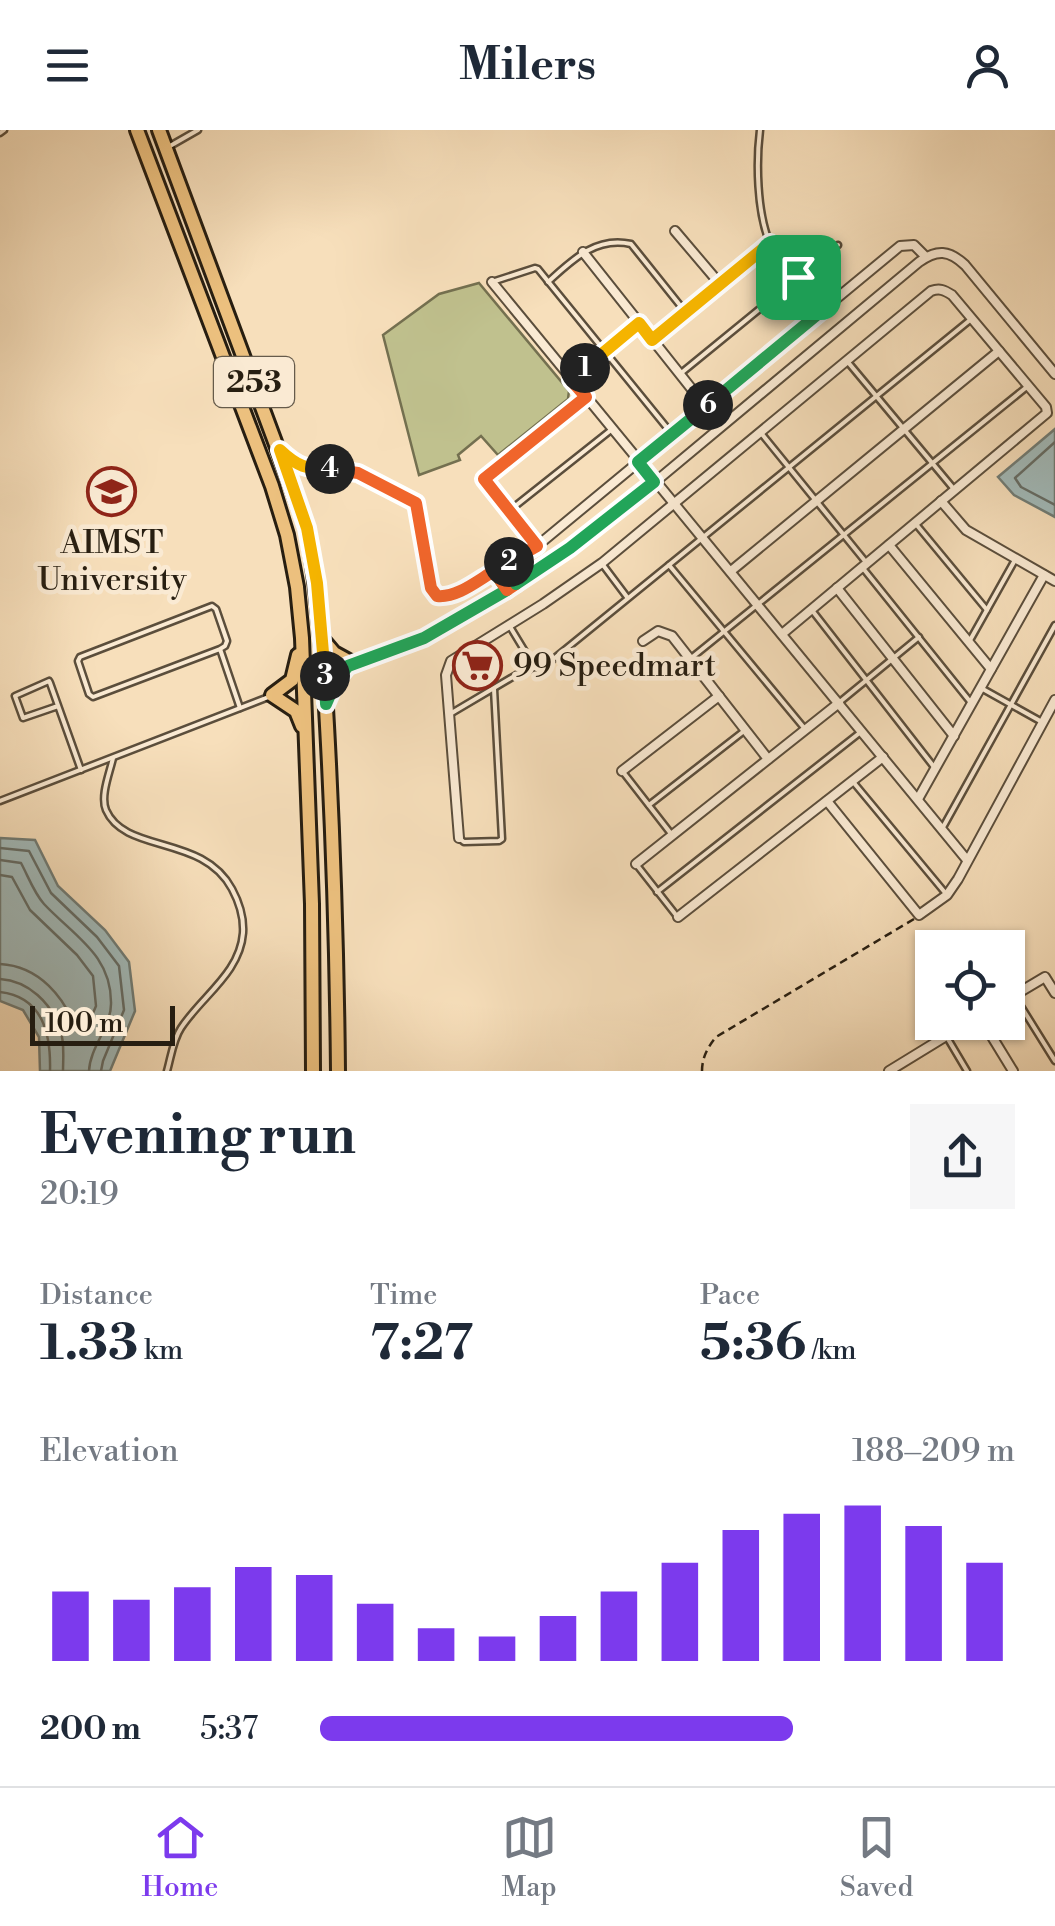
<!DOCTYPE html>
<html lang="en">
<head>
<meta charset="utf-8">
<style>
  :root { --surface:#fff; --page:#f6f6f7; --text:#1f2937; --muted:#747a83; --line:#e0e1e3; --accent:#7c3aed }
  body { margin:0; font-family:"Libre Bodoni",serif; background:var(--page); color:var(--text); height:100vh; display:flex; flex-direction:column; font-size:38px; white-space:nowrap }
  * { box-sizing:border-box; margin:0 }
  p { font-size:32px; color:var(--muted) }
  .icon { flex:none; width:55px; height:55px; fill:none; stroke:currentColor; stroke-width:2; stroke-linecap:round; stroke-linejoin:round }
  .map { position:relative; height:941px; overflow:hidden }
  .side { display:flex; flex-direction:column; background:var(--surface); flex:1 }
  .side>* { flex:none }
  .buttons { position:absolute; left:915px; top:800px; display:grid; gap:20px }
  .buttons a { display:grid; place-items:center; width:110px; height:110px; border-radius:0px; background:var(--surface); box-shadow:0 2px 8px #0004; font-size:50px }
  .scale { position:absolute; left:30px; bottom:25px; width:145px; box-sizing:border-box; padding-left:10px; border:5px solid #271e11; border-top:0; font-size:28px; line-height:35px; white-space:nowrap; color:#271e11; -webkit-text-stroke:8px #faead3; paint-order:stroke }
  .pin { position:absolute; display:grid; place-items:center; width:85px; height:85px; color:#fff; margin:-42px; border-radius:20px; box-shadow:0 5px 15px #0006 }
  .km { position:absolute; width:50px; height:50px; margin:-25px; border-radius:50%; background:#222; color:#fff; font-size:28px; line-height:50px; text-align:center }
  .round { display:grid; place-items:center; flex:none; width:105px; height:105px; border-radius:0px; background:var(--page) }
  .summary { display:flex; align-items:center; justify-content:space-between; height:170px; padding:0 40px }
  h1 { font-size:55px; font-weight:700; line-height:75px }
  .metrics { display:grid; grid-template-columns:repeat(3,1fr); gap:15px; height:170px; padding:10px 40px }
  .metrics div { display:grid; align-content:center }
  .metrics b { font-size:50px; font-weight:700 }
  .metrics small { font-size:28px; font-weight:400 }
  .metrics p { font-size:28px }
  .chart { height:280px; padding:20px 40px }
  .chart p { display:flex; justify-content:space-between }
  .chart svg { width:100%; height:180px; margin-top:10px; stroke:var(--accent); stroke-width:6 }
  ul { padding:0 40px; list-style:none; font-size:32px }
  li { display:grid; grid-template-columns:160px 120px 1fr; align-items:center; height:75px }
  li i { height:25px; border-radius:12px; background:var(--accent) }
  header { display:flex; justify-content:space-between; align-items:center; height:130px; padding:0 40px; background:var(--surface); font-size:45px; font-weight:700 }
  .tab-bar { display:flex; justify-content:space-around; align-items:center; height:140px; border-top:2px solid var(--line); background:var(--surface); font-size:28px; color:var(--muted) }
  .tab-bar a { display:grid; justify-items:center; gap:5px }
  .tab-bar .selected { color:var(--accent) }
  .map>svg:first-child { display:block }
  .green { fill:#c0c18e; stroke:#747050; stroke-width:2.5 }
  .water { fill:#a1baba; stroke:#707c76; stroke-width:2.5 }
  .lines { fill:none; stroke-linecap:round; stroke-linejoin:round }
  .shore { stroke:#646c66; stroke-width:2.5 }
  .lane-casing { stroke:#5b4e3c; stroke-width:9 }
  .street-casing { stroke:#5b4e3c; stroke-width:12 }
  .primary-casing { stroke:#271e11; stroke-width:18 }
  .path { stroke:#271e11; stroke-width:2.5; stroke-dasharray:8 5; stroke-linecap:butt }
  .lane { stroke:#faead3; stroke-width:4 }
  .street { stroke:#faead3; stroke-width:8 }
  .primary { stroke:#ecc07e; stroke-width:12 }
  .split-1-casing { stroke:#fff; stroke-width:20 }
  .split-2-casing { stroke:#fff; stroke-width:20 }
  .split-3-casing { stroke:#fff; stroke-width:20 }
  .split-4-casing { stroke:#fff; stroke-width:20 }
  .split-5-casing { stroke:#fff; stroke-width:20 }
  .split-6-casing { stroke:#fff; stroke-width:20 }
  .split-7-casing { stroke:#fff; stroke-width:20 }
  .split-1 { stroke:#f5b400; stroke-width:12 }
  .split-2 { stroke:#f0652b; stroke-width:12 }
  .split-3 { stroke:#22a559; stroke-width:12 }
  .split-4 { stroke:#f5b400; stroke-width:12 }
  .split-5 { stroke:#f0652b; stroke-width:12 }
  .split-6 { stroke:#22a559; stroke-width:12 }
  .split-7 { stroke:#22a559; stroke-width:12 }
  .labels { text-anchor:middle; stroke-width:9; stroke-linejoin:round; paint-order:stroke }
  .shield { fill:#faead3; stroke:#665b4b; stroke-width:2.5 }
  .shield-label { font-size:30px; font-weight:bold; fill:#271e11 }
  .poi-label { font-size:32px; fill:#271e11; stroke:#faead3 }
</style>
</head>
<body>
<header><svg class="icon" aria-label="menu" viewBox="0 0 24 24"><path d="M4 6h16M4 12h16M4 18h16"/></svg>Milers<svg class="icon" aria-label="person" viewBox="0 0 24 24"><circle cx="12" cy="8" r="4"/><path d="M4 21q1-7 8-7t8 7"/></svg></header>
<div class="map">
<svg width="1055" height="941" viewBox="0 0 1055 941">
  <rect width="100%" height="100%" fill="#f7dfbb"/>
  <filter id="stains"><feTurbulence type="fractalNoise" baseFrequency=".002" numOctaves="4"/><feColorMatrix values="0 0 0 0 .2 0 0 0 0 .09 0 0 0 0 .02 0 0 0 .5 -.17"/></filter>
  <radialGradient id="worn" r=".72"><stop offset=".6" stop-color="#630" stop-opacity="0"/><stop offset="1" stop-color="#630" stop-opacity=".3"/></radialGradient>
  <path class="green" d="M479 153 569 261 568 269 498 325 481 306 458 325 460 330 419 345 383 205 439 164Z"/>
  <g class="water">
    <path d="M1055 299V387L1014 365 998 347Z"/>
    <path d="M0 708 35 710 58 756 105 800 129 832 135 881 110 941H40L39 907 23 880 0 871Z"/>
  </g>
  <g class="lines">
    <g class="shore">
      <path d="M1055 312 1015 348 1021 357 1055 375"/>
      <path d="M0 718 29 721 51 763 97 807 119 836 124 880 103 931 101 941"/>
      <path d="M0 730 21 733C28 746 34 763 44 774 74 806 112 825 111 874 111 897 90 917 89 941"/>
      <path d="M0 745 12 747 30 780 77 825 93 846 96 876 85 902 81 904 77 902C65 867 39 836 0 834"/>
      <path d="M0 849C29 851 51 873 60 899 65 912 63 928 63 941"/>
      <path d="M0 862C43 867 51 904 50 941"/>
    </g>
    <defs>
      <g id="lane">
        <path d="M760 0C756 32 757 81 769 111 777 128 811 162 824 179"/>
        <path d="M0 3 4 0"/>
        <path d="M170 16 198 0"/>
        <path d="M492 152 535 138 538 139 672 304"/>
        <path d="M548 152C572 130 596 106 631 114L683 179"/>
        <path d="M847 231 953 358"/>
        <path d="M680 244 838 115"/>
        <path d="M571 249 637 195"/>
        <path d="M761 303 865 431"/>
        <path d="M286 326C309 346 330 334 357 343 376 349 400 361 416 373L431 459 437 466 445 468 537 416 485 351"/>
        <path d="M509 381 611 300"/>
        <path d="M915 393 987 480"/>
        <path d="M603 435 627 467"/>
        <path d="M669 435 805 599"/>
        <path d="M862 437 972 574"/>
        <path d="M495 441 505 458"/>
        <path d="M811 479 934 637"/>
        <path d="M509 495 535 538"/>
        <path d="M969 512 1015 430"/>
        <path d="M220 519 225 516 227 511 216 479 212 476 80 527 78 531 89 564 93 567 220 519 240 578"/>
        <path d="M690 529 1028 256"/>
        <path d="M981 558 1042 592"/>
        <path d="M841 571 919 507"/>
        <path d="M58 576 23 588 15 566 49 551 50 553 81 640"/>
        <path d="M450 584 516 545 551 531 970 190"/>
        <path d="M113 628C110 642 100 666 106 680 125 724 203 704 232 759 239 772 244 787 243 803 240 843 202 866 181 898 173 910 171 927 167 941"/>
        <path d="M623 642 672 705"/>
        <path d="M854 653 947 765"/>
        <path d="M0 671 271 566"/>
        <path d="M649 675 744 601"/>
        <path d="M942 699 1055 495"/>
        <path d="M459 708 464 712 499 711 502 709 494 559"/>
        <path d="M636 734 676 785"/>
        <path d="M657 762 862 601"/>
        <path d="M1014 865 1055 931"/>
        <path d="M948 909 967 941"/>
      </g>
      <g id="street">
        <path d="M675 101 720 154"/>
        <path d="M583 122 706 277"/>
        <path d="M492 152 967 730"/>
        <path d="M652 209 770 113"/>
        <path d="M485 351V347L585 267"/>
        <path d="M941 371 966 400 1055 451"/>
        <path d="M889 415 991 539"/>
        <path d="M537 416 900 116 914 115 926 127"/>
        <path d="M731 441 999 221"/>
        <path d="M837 458 954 606"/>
        <path d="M643 511 658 501 672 506 768 629"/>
        <path d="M304 553 424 508 546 435 655 352 919 132C937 119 949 120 965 135L1055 244"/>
        <path d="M622 641 719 566"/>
        <path d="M918 669 1044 445"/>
        <path d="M827 671 919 785 947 765 958 749 1055 570"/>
        <path d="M459 708 446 545 451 531 543 474 602 433 931 161C940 158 944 160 952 165L1046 277 1047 283 782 504"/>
        <path d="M636 734 839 573"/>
        <path d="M678 787 883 627"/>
        <path d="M1008 869 1045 847 1055 863"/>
        <path d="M983 892 1013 941"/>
        <path d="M889 941 969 892"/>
      </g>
      <g id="primary">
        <path d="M137 0 272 356 287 405 297 457 302 508 312 774 313 941"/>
        <path d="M159 0 307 398C321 476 325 554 329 634 334 736 337 839 338 941"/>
        <path d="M323 510 334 523 354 534"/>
        <path d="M298 525 292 550 272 565 296 581 302 596"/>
        <path d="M329 568 336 551 348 536"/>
      </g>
    </defs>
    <use href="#lane" class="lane-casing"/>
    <use href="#street" class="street-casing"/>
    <use href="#primary" class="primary-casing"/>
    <path class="path" d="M702 941C702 927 708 917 716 907L914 789"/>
    <use href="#lane" class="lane"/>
    <use href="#street" class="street"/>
    <use href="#primary" class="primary"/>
  </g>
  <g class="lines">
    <defs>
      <path id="split-1" d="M585 238 639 193 652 210 770 113 798 147"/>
      <path id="split-2" d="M509 432 537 416 484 349 586 267 571 250 585 238"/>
      <path id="split-3" d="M325 546 326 574 336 551 348 536 424 508 507 460 494 441 509 432"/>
      <path id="split-4" d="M325 546 317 453 307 398 280 320C298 337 306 339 330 339"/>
      <path id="split-5" d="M330 339 358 343 416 373 431 458 437 466C457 468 477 451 494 441L507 460 516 454"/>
      <path id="split-6" d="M516 454 570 418 654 352 638 332 708 275"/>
      <path id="split-7" d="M708 275 824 179 798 147"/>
    </defs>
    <use href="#split-1" class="split-1-casing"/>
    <use href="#split-2" class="split-2-casing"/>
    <use href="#split-3" class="split-3-casing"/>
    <use href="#split-4" class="split-4-casing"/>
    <use href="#split-5" class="split-5-casing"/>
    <use href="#split-6" class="split-6-casing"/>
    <use href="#split-7" class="split-7-casing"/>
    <use href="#split-1" class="split-1"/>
    <use href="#split-2" class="split-2"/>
    <use href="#split-3" class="split-3"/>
    <use href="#split-4" class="split-4"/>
    <use href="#split-5" class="split-5"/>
    <use href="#split-6" class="split-6"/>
    <use href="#split-7" class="split-7"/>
  </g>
  <defs>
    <symbol id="university-ring" viewBox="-11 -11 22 22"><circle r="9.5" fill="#faead3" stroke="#8f2418" stroke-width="1.5"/><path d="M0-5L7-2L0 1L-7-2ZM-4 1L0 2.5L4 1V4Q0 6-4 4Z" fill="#8f2418"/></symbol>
    <symbol id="supermarket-ring" viewBox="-11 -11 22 22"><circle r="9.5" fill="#faead3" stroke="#8f2418" stroke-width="1.5"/><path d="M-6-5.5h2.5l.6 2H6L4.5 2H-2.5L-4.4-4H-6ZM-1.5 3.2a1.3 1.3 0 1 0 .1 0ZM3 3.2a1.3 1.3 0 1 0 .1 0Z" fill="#8f2418"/></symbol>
  </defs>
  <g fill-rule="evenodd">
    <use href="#university-ring" x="84" y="334" width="55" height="55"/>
    <use href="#supermarket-ring" x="450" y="508" width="55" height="55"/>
  </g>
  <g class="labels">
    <rect class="shield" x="214" y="227" width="80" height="50" rx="8"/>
    <g class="shield-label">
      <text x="254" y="262">253</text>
    </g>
    <g class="poi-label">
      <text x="112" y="423">AIMST<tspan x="112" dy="37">University</tspan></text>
      <text x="513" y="546" text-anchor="start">99 Speedmart</text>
    </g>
  </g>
  <rect width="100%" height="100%" filter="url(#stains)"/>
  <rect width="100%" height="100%" fill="url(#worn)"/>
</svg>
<div class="buttons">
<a><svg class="icon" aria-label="locate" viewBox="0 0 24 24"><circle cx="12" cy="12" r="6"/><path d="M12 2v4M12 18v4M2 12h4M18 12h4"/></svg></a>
</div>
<div class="scale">100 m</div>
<div class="pin" style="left:798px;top:147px;background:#1e9e55"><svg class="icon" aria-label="arrive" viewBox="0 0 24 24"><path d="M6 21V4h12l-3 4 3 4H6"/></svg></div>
<b class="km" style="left:585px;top:238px">1</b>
<b class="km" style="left:509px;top:432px">2</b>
<b class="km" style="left:325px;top:546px">3</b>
<b class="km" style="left:330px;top:339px">4</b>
<b class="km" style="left:708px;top:275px">6</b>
</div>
<section class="side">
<div class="summary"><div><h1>Evening run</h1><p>20:19</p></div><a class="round"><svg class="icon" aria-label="share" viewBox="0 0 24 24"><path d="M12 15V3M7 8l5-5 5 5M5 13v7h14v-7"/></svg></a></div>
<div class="metrics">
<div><p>Distance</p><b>1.33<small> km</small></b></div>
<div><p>Time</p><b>7:27</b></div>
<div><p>Pace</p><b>5:36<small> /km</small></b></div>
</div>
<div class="chart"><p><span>Elevation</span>188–209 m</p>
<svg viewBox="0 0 160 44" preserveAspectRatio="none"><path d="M5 44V27M15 44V29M25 44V26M35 44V21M45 44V23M55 44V30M65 44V36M75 44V38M85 44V33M95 44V27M105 44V20M115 44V12M125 44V8M135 44V6M145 44V11M155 44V20"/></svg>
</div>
<ul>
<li><b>200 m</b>5:37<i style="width:68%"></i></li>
</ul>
</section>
<nav class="tab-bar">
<a class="selected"><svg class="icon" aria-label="home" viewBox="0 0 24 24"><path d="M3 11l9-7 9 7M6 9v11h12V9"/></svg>Home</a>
<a><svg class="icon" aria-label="map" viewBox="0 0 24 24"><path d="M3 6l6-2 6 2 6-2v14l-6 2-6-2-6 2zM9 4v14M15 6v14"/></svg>Map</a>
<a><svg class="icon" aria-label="saved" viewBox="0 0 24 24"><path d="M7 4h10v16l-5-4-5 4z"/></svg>Saved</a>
</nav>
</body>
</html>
